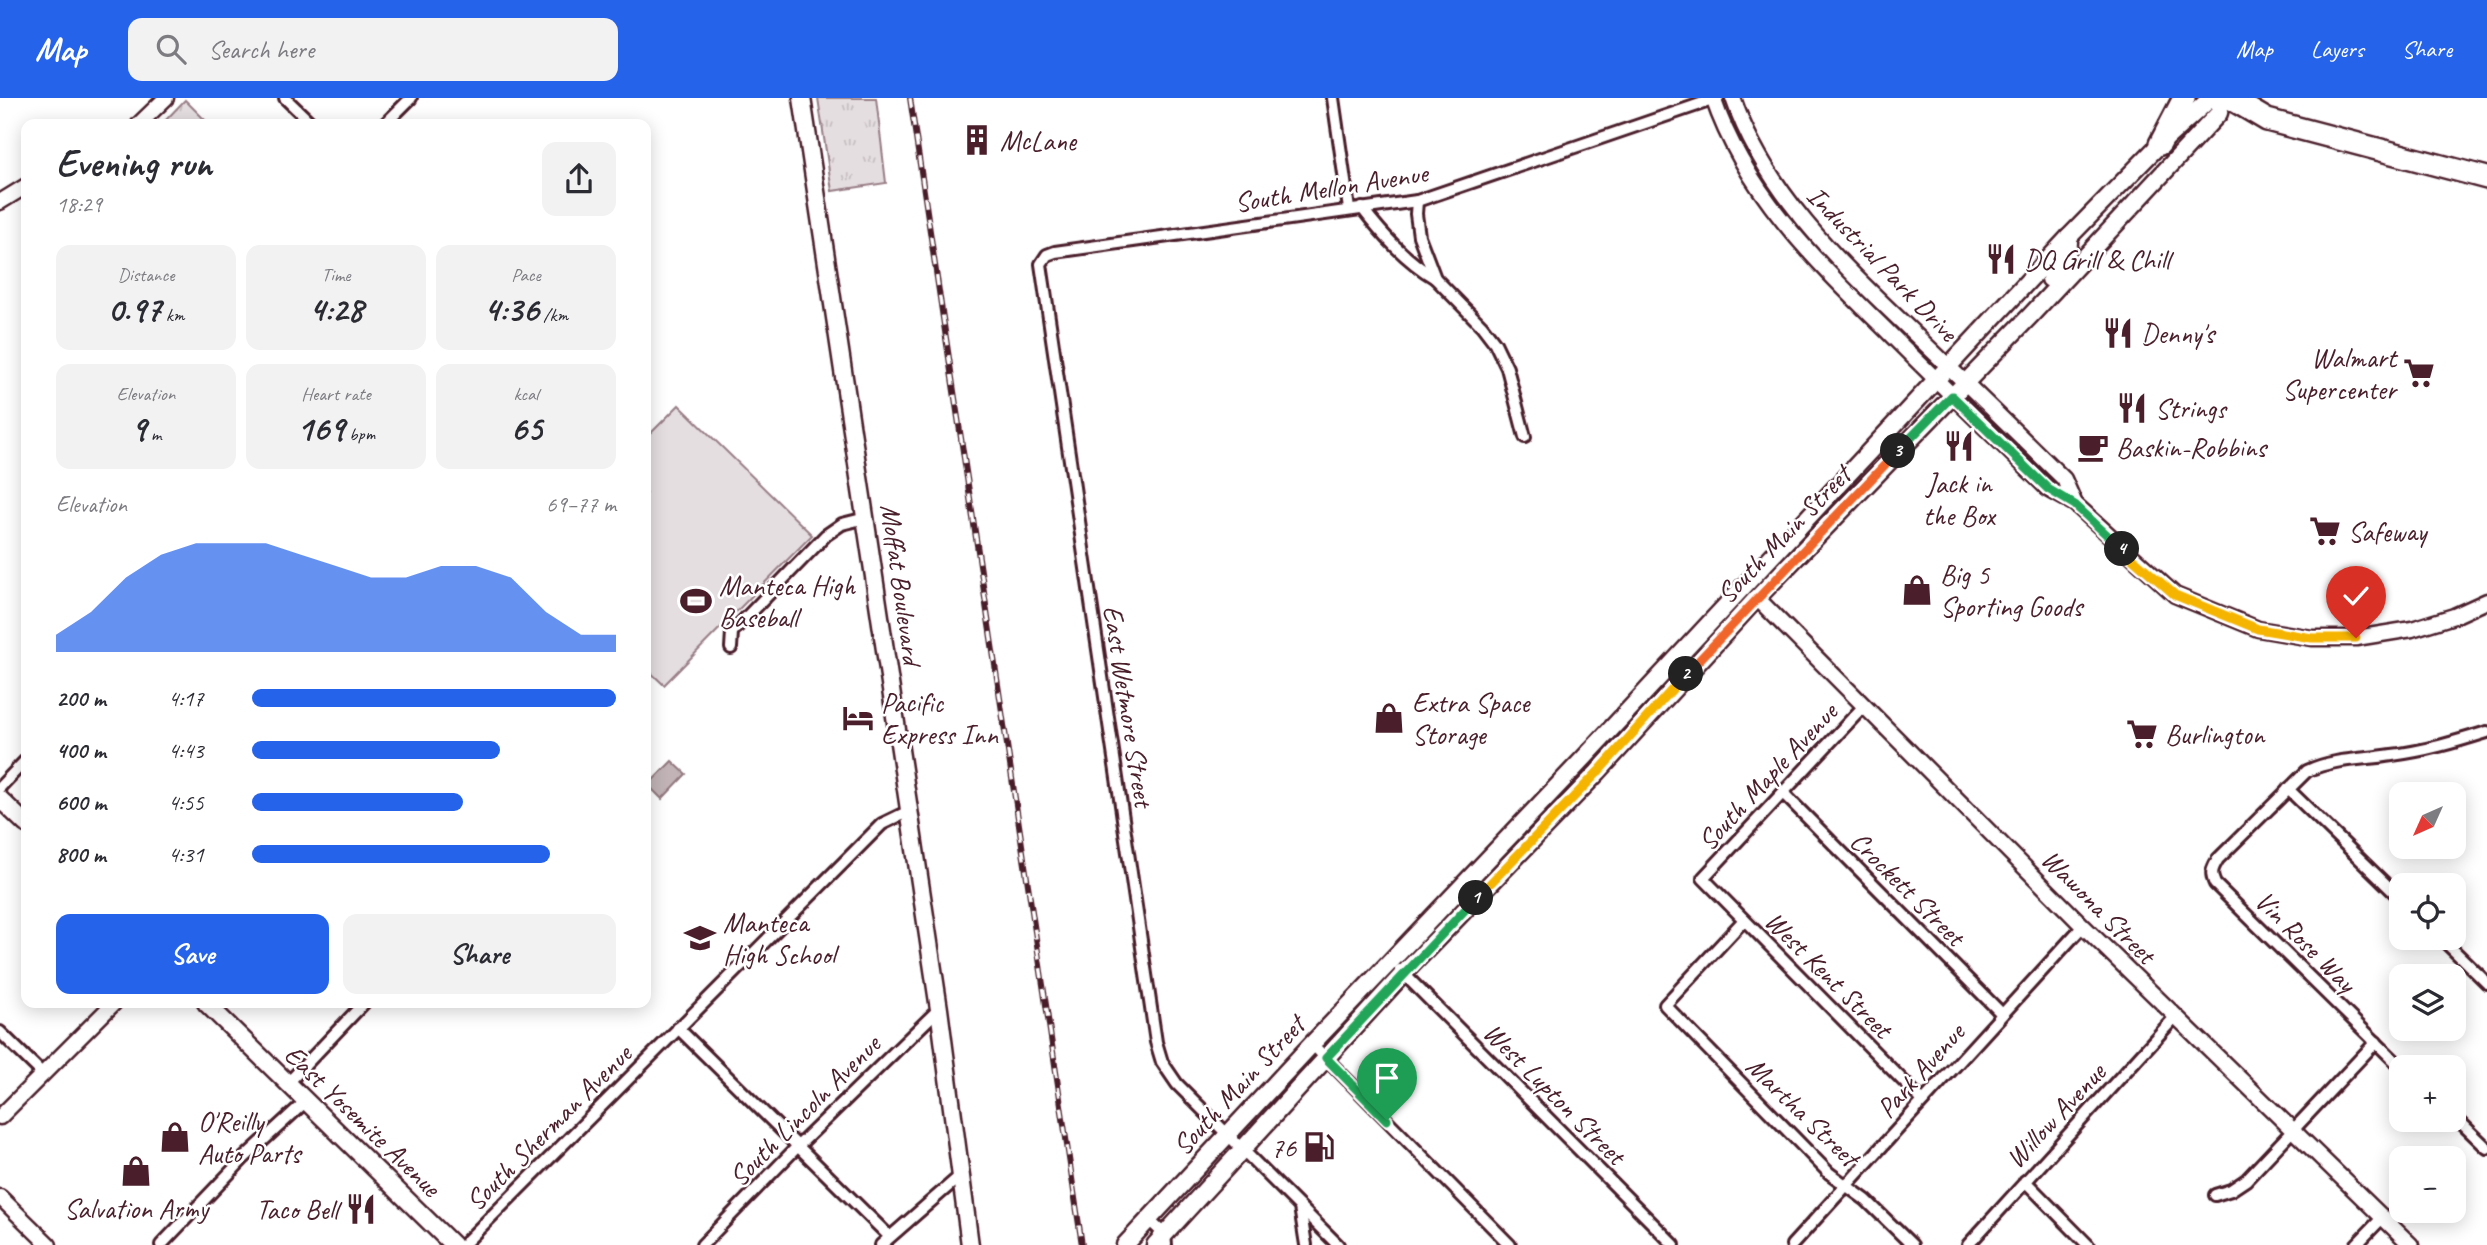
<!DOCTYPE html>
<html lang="en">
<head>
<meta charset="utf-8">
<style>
  :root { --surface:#fff; --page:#f2f2f3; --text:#2b2b33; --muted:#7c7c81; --accent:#2563eb }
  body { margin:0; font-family:Caveat,sans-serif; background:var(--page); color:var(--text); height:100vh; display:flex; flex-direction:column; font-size:26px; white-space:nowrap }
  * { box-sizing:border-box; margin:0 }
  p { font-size:23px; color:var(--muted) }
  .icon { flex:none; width:38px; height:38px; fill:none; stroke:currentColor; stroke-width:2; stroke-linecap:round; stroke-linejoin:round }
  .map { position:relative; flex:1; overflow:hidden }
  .drawer { position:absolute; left:21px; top:21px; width:630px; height:889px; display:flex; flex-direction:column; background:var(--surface); border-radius:14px; box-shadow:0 4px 18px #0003 }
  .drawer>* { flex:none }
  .needle { width:46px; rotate:225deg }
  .buttons { position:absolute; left:2389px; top:684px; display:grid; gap:14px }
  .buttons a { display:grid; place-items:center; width:77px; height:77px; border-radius:14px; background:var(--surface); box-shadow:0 4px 18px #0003; font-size:35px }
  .pin { position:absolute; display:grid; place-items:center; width:60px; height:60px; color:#fff; margin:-72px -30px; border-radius:50% 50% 50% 0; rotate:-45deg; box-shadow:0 0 7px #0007 }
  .pin .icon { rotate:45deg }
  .km { position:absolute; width:35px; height:35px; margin:-18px; border-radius:50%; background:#222; color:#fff; font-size:19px; line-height:35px; text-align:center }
  .round { display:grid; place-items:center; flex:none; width:74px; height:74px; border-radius:14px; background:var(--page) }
  .overview { display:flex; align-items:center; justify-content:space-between; height:119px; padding:0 35px }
  h1 { font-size:38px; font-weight:600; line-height:52px }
  .metrics { display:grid; grid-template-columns:repeat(3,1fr); gap:10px; height:119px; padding:7px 35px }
  .metrics div { display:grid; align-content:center; border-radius:14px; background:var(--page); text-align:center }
  .metrics b { font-size:35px; font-weight:600 }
  .metrics small { font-size:19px; font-weight:400 }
  .metrics p { font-size:19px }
  .chart { height:196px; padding:14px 35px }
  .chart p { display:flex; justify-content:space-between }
  .chart svg { width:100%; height:126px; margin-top:7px; fill:var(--accent); opacity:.7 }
  .primary-button { display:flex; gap:14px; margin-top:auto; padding:14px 35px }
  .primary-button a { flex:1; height:80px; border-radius:14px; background:var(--accent); color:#fff; font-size:28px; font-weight:600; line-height:80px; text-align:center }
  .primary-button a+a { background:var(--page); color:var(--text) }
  ul { padding:0 35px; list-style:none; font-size:23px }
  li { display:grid; grid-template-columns:112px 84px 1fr; align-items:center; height:52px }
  li i { height:18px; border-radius:9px; background:var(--accent) }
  header { display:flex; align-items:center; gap:42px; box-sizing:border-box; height:98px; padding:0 35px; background:var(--accent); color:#fff }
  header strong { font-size:33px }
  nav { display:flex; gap:38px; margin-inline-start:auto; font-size:24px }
  .search { width:490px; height:63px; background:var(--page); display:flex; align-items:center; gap:18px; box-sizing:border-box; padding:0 24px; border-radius:14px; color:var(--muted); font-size:26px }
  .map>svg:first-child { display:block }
  .grass { fill:#e5dee0; stroke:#987e86; stroke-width:2 }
  .park { fill:url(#park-tufts); stroke:#987e86; stroke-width:2 }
  .water { fill:#c1b3b6; stroke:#91787e; stroke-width:2 }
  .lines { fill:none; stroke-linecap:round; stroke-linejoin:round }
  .minor-casing { stroke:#4a1f2b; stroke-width:16 }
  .tertiary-casing { stroke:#4a1f2b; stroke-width:19 }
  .secondary-casing { stroke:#4a1f2b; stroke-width:21 }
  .motorway-casing { stroke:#4a1f2b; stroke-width:26 }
  .minor { stroke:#fff; stroke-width:10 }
  .tertiary { stroke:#fff; stroke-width:14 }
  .secondary { stroke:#fff; stroke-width:16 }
  .motorway { stroke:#fff; stroke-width:21 }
  .rail-casing { stroke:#4a1f2b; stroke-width:6 }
  .rail { stroke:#fff; stroke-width:3.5; stroke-dasharray:10; stroke-linecap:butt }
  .split-1-casing { stroke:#fff; stroke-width:14 }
  .split-2-casing { stroke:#fff; stroke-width:14 }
  .split-3-casing { stroke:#fff; stroke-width:14 }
  .split-4-casing { stroke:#fff; stroke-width:14 }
  .split-5-casing { stroke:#fff; stroke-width:14 }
  .split-1 { stroke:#22a559; stroke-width:9 }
  .split-2 { stroke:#f5b400; stroke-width:9 }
  .split-3 { stroke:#f0652b; stroke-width:9 }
  .split-4 { stroke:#22a559; stroke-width:9 }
  .split-5 { stroke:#f5b400; stroke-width:9 }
  .labels { text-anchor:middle; stroke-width:5; stroke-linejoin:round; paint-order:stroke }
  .poi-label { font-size:28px; fill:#4a1f2b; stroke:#fff; text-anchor:start }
  .street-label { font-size:28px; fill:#4a1f2b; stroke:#fff }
</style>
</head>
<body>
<header>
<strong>Map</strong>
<div class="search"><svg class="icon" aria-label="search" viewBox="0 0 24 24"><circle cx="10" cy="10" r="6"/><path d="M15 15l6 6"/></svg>Search here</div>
<nav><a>Map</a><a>Layers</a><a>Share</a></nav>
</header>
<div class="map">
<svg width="2487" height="1147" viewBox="0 0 2487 1147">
  <defs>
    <pattern id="park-tufts" width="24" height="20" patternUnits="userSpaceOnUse" patternTransform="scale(1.75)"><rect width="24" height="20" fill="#e5dee0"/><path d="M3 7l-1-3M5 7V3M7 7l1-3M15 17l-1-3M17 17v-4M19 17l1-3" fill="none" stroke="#c6bec0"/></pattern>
  </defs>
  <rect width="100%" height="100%" fill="#fff"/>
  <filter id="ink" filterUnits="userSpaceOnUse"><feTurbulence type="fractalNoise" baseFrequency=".0143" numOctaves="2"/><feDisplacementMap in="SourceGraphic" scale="14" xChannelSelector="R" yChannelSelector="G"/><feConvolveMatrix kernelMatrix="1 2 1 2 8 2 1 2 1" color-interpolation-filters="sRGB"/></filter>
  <g filter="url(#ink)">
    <path class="grass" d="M679 307 812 437 664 587 646 570V340Z"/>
    <g class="park">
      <path d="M818 0H876L886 85 832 93Z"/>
      <path d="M185 2 209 26H162Z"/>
    </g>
    <path class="water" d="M672 663 686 676 662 701 648 687Z"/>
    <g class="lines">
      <defs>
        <g id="minor">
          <path d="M285 0 312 26"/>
          <path d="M1333 0 1349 111"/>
          <path d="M385 26 411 0"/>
          <path d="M1417 103 1416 116 1419 138 1435 180 1482 228 1495 245 1507 270 1525 339"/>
          <path d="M1362 110C1383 137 1405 162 1435 180"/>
          <path d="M731 550 732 534 826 437 842 426 866 420"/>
          <path d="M1864 608 1703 780 1923 1003"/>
          <path d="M0 689 26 662"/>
          <path d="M2288 691 2401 801"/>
          <path d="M1783 695 2002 916"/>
          <path d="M1744 822 1665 907 1829 1075 1866 1102 1912 1147"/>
          <path d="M2441 840 2487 885"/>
          <path d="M1400 872 1674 1147"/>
          <path d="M678 930 889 1138"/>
          <path d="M0 934 43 976"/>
          <path d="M1312 946 1510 1147"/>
          <path d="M2402 970 2215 786C2210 775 2212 771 2218 761L2307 673C2335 660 2362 662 2392 657 2425 653 2455 644 2487 634"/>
          <path d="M288 985 364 905"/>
          <path d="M2454 1018 2487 1050"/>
          <path d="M2025 1083 2088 1147"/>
          <path d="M2215 1097 2231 1092 2246 1082 2376 944"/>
          <path d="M1300 1109 1306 1147"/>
          <path d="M1149 1122 1165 1137 1166 1147"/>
          <path d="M161 1147 244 1060 306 1003"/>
          <path d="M463 1147 882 726 909 713"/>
          <path d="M702 1147 798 1048 939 911"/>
          <path d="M881 1147 960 1078"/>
          <path d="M1338 1147 1177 986 1162 964 1156 944 1041 166 1047 157 1055 154 1417 103 1718 0"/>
          <path d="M1792 1147 2083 828"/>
          <path d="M1968 1147 2176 918"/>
          <path d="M2356 1147 2383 1119"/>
        </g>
        <g id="tertiary">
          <path d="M1713 0C1746 97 1818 165 1889 235 1942 288 1995 339 2048 391L2075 406 2175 497 2258 531 2312 540H2356L2412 531 2454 518 2487 503"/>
          <path d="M1733 0C1767 100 1849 173 1923 244 1970 289 2017 335 2064 381L2075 406"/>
          <path d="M139 26 166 0"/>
          <path d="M0 104 26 88"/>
          <path d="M1757 500 2083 828 2411 1147"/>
          <path d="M0 1019 114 905"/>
          <path d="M0 1099 49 1147"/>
        </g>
        <g id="secondary">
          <path d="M802 0 939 911 970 1147"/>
          <path d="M2050 181C2062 167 2070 158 2069 139"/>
          <path d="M0 701 26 726"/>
          <path d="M206 905 453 1147"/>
          <path d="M1125 1147 1312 946 1584 660 2069 139 2160 46 2211 0"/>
          <path d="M1155 1147 1404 875 1598 674 1757 500 2031 217 2219 15 2222 0"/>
        </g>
        <g id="motorway">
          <path d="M2230 0 2267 22 2487 80"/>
          <path d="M2160 46 2184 0"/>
        </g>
      </defs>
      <use href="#minor" class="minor-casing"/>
      <use href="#tertiary" class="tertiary-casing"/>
      <use href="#secondary" class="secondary-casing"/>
      <use href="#motorway" class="motorway-casing"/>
      <use href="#minor" class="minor"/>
      <use href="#tertiary" class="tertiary"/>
      <use href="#secondary" class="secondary"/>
      <use href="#motorway" class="motorway"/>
      <defs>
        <path id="rail" d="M910 0 1082 1147"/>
      </defs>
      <use href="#rail" class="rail-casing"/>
      <use href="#rail" class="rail"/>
    </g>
  </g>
  <g class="lines" filter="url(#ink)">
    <defs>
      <path id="split-1" d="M1387 1022 1326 960 1476 800"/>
      <path id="split-2" d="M1476 800 1598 674 1686 576"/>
      <path id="split-3" d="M1686 576 1898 353"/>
      <path id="split-4" d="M1898 353 1952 298 2048 391 2075 407 2122 451"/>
      <path id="split-5" d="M2122 451 2175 497 2258 531 2312 540H2356"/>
    </defs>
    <use href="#split-1" class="split-1-casing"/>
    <use href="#split-2" class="split-2-casing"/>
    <use href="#split-3" class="split-3-casing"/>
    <use href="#split-4" class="split-4-casing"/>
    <use href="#split-5" class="split-5-casing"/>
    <use href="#split-1" class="split-1"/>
    <use href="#split-2" class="split-2"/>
    <use href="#split-3" class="split-3"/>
    <use href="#split-4" class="split-4"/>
    <use href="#split-5" class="split-5"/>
  </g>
  <defs>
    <symbol id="building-bare" viewBox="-9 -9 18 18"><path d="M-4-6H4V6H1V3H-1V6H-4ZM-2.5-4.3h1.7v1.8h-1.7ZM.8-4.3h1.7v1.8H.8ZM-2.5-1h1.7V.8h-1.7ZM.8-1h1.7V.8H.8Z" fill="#4a1f2b" stroke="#fff" stroke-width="2.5" paint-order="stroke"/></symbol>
    <symbol id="restaurant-bare" viewBox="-9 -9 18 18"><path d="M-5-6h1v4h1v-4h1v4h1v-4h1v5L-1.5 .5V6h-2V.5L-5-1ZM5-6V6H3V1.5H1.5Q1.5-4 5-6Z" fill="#4a1f2b" stroke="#fff" stroke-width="2.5" paint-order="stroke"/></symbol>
    <symbol id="supermarket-bare" viewBox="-9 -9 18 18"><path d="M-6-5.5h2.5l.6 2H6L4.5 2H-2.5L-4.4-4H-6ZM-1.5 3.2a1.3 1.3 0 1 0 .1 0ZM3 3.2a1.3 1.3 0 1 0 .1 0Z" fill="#4a1f2b" stroke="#fff" stroke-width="2.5" paint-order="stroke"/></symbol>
    <symbol id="cafe-bare" viewBox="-9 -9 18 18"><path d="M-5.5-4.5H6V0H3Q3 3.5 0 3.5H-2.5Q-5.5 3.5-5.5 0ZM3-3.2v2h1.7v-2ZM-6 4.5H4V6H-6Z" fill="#4a1f2b" stroke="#fff" stroke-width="2.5" paint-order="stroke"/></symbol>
    <symbol id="shop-bare" viewBox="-9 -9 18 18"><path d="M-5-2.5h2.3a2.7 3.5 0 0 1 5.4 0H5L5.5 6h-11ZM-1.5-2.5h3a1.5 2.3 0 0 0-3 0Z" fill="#4a1f2b" stroke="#fff" stroke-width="2.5" paint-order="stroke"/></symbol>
    <symbol id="stadium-bare" viewBox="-9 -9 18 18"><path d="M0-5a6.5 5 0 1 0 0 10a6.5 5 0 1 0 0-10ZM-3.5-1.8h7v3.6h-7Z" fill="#4a1f2b" stroke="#fff" stroke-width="2.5" paint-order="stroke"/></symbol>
    <symbol id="hotel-bare" viewBox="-9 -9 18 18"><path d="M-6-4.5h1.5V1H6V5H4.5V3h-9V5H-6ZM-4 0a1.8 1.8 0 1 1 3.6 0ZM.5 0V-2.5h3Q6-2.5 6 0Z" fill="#4a1f2b" stroke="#fff" stroke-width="2.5" paint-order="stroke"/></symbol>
    <symbol id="school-bare" viewBox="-9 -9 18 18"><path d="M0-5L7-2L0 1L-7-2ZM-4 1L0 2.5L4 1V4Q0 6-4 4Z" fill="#4a1f2b" stroke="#fff" stroke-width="2.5" paint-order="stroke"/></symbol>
    <symbol id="fuel-bare" viewBox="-9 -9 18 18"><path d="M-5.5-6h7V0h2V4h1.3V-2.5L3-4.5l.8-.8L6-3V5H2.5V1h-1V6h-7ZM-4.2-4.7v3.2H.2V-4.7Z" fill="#4a1f2b" stroke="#fff" stroke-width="2.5" paint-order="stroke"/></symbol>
  </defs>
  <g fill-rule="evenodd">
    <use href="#building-bare" x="955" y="20" width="44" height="44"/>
    <use href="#restaurant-bare" x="1979" y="139" width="44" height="44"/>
    <use href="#restaurant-bare" x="2096" y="213" width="44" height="44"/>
    <use href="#supermarket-bare" x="2397" y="253" width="44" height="44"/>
    <use href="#restaurant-bare" x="2110" y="288" width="44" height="44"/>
    <use href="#restaurant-bare" x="1937" y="326" width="44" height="44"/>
    <use href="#cafe-bare" x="2071" y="327" width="44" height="44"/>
    <use href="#supermarket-bare" x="2303" y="411" width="44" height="44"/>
    <use href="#shop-bare" x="1895" y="470" width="44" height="44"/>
    <use href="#stadium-bare" x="674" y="481" width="44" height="44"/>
    <use href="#hotel-bare" x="836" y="598" width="44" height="44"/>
    <use href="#shop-bare" x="1367" y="598" width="44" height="44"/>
    <use href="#supermarket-bare" x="2120" y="614" width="44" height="44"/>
    <use href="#school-bare" x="678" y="818" width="44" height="44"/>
    <use href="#shop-bare" x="153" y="1017" width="44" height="44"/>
    <use href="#fuel-bare" x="1297" y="1027" width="44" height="44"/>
    <use href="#shop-bare" x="114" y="1051" width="44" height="44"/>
    <use href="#restaurant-bare" x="339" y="1089" width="44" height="44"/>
  </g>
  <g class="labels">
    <g class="poi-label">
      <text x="1000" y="52">McLane</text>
      <text x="2024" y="171">DQ Grill &amp; Chill</text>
      <text x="2141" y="245">Denny's</text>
      <text x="2396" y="269" text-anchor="end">Walmart<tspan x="2396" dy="32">Supercenter</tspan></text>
      <text x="2155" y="320">Strings</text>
      <text x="2116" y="359">Baskin-Robbins</text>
      <text x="1959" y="395" text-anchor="middle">Jack in<tspan x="1959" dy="32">the Box</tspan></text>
      <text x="2348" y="443">Safeway</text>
      <text x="1940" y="486">Big 5<tspan x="1940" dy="32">Sporting Goods</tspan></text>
      <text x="719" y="497">Manteca High<tspan x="719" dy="32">Baseball</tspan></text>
      <text x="881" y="614">Pacific<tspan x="881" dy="32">Express Inn</tspan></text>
      <text x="1412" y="614">Extra Space<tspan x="1412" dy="32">Storage</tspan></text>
      <text x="2165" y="646">Burlington</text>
      <text x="723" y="834">Manteca<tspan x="723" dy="32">High School</tspan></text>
      <text x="198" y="1033">O'Reilly<tspan x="198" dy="32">Auto Parts</tspan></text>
      <text x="1296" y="1059" text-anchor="end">76</text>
      <text x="136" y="1120" text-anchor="middle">Salvation Army</text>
      <text x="338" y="1121" text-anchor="end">Taco Bell</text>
    </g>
    <g class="street-label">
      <text transform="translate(1331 89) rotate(-9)" y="10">South Mellon Avenue</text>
      <text transform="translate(1883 165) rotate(46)" y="10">Industrial Park Drive</text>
      <text transform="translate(1783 436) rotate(-46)" y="10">South Main Street</text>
      <text transform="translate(902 486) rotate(82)" y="10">Moffat Boulevard</text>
      <text transform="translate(1129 608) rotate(81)" y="10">East Wetmore Street</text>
      <text transform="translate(1767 678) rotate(-47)" y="10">South Maple Avenue</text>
      <text transform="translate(1908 790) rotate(45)" y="10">Crockett Street</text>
      <text transform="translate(2099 808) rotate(45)" y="10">Wawona Street</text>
      <text transform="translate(2306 843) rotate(45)" y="10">Vin Rose Way</text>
      <text transform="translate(1829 876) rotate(45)" y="10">West Kent Street</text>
      <text transform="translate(1920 972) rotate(-48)" y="10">Park Avenue</text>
      <text transform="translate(1238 987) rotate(-47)" y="10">South Main Street</text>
      <text transform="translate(1555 995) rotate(45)" y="10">West Lupton Street</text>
      <text transform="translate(804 1012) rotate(-45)" y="10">South Lincoln Avenue</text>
      <text transform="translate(1803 1013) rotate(44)" y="10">Martha Street</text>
      <text transform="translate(2055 1017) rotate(-47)" y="10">Willow Avenue</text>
      <text transform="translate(363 1022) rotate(44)" y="10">East Yosemite Avenue</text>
      <text transform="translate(548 1029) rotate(-45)" y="10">South Sherman Avenue</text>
    </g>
  </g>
</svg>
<div class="buttons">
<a><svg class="needle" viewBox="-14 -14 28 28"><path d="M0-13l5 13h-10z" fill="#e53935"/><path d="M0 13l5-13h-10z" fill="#7c7c81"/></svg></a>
<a><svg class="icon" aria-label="locate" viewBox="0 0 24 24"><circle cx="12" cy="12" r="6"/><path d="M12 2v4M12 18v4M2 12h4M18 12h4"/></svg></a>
<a><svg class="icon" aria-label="layers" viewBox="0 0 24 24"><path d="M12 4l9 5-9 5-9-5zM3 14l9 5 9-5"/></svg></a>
<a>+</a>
<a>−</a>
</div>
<div class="pin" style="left:1387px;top:1022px;background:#1e9e55"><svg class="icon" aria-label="arrive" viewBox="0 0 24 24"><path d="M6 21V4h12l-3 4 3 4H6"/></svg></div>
<div class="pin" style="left:2356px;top:540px;background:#d93025"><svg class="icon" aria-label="check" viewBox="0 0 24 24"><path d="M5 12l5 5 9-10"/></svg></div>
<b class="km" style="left:1476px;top:800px">1</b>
<b class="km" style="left:1686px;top:576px">2</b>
<b class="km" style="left:1898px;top:353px">3</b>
<b class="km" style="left:2122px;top:451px">4</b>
<section class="drawer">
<div class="overview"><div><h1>Evening run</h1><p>18:29</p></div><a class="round"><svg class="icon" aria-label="share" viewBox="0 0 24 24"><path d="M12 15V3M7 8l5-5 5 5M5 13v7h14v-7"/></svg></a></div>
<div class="metrics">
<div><p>Distance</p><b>0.97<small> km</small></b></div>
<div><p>Time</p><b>4:28</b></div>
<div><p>Pace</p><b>4:36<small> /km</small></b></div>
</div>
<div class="metrics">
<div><p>Elevation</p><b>9<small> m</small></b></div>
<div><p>Heart rate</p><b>169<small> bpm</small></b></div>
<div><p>kcal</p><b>65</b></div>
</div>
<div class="chart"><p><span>Elevation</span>69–77 m</p>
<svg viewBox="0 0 160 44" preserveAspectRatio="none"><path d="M0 44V38L10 30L20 18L30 10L40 6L50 6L60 6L70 10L80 14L90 18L100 18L110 14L120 14L130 18L140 30L150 38L160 38V44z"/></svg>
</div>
<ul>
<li><b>200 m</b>4:17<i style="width:100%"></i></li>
<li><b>400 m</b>4:43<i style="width:68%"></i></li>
<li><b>600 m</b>4:55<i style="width:58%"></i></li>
<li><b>800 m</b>4:31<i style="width:82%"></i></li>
</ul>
<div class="primary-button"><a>Save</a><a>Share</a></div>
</section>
</div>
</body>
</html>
